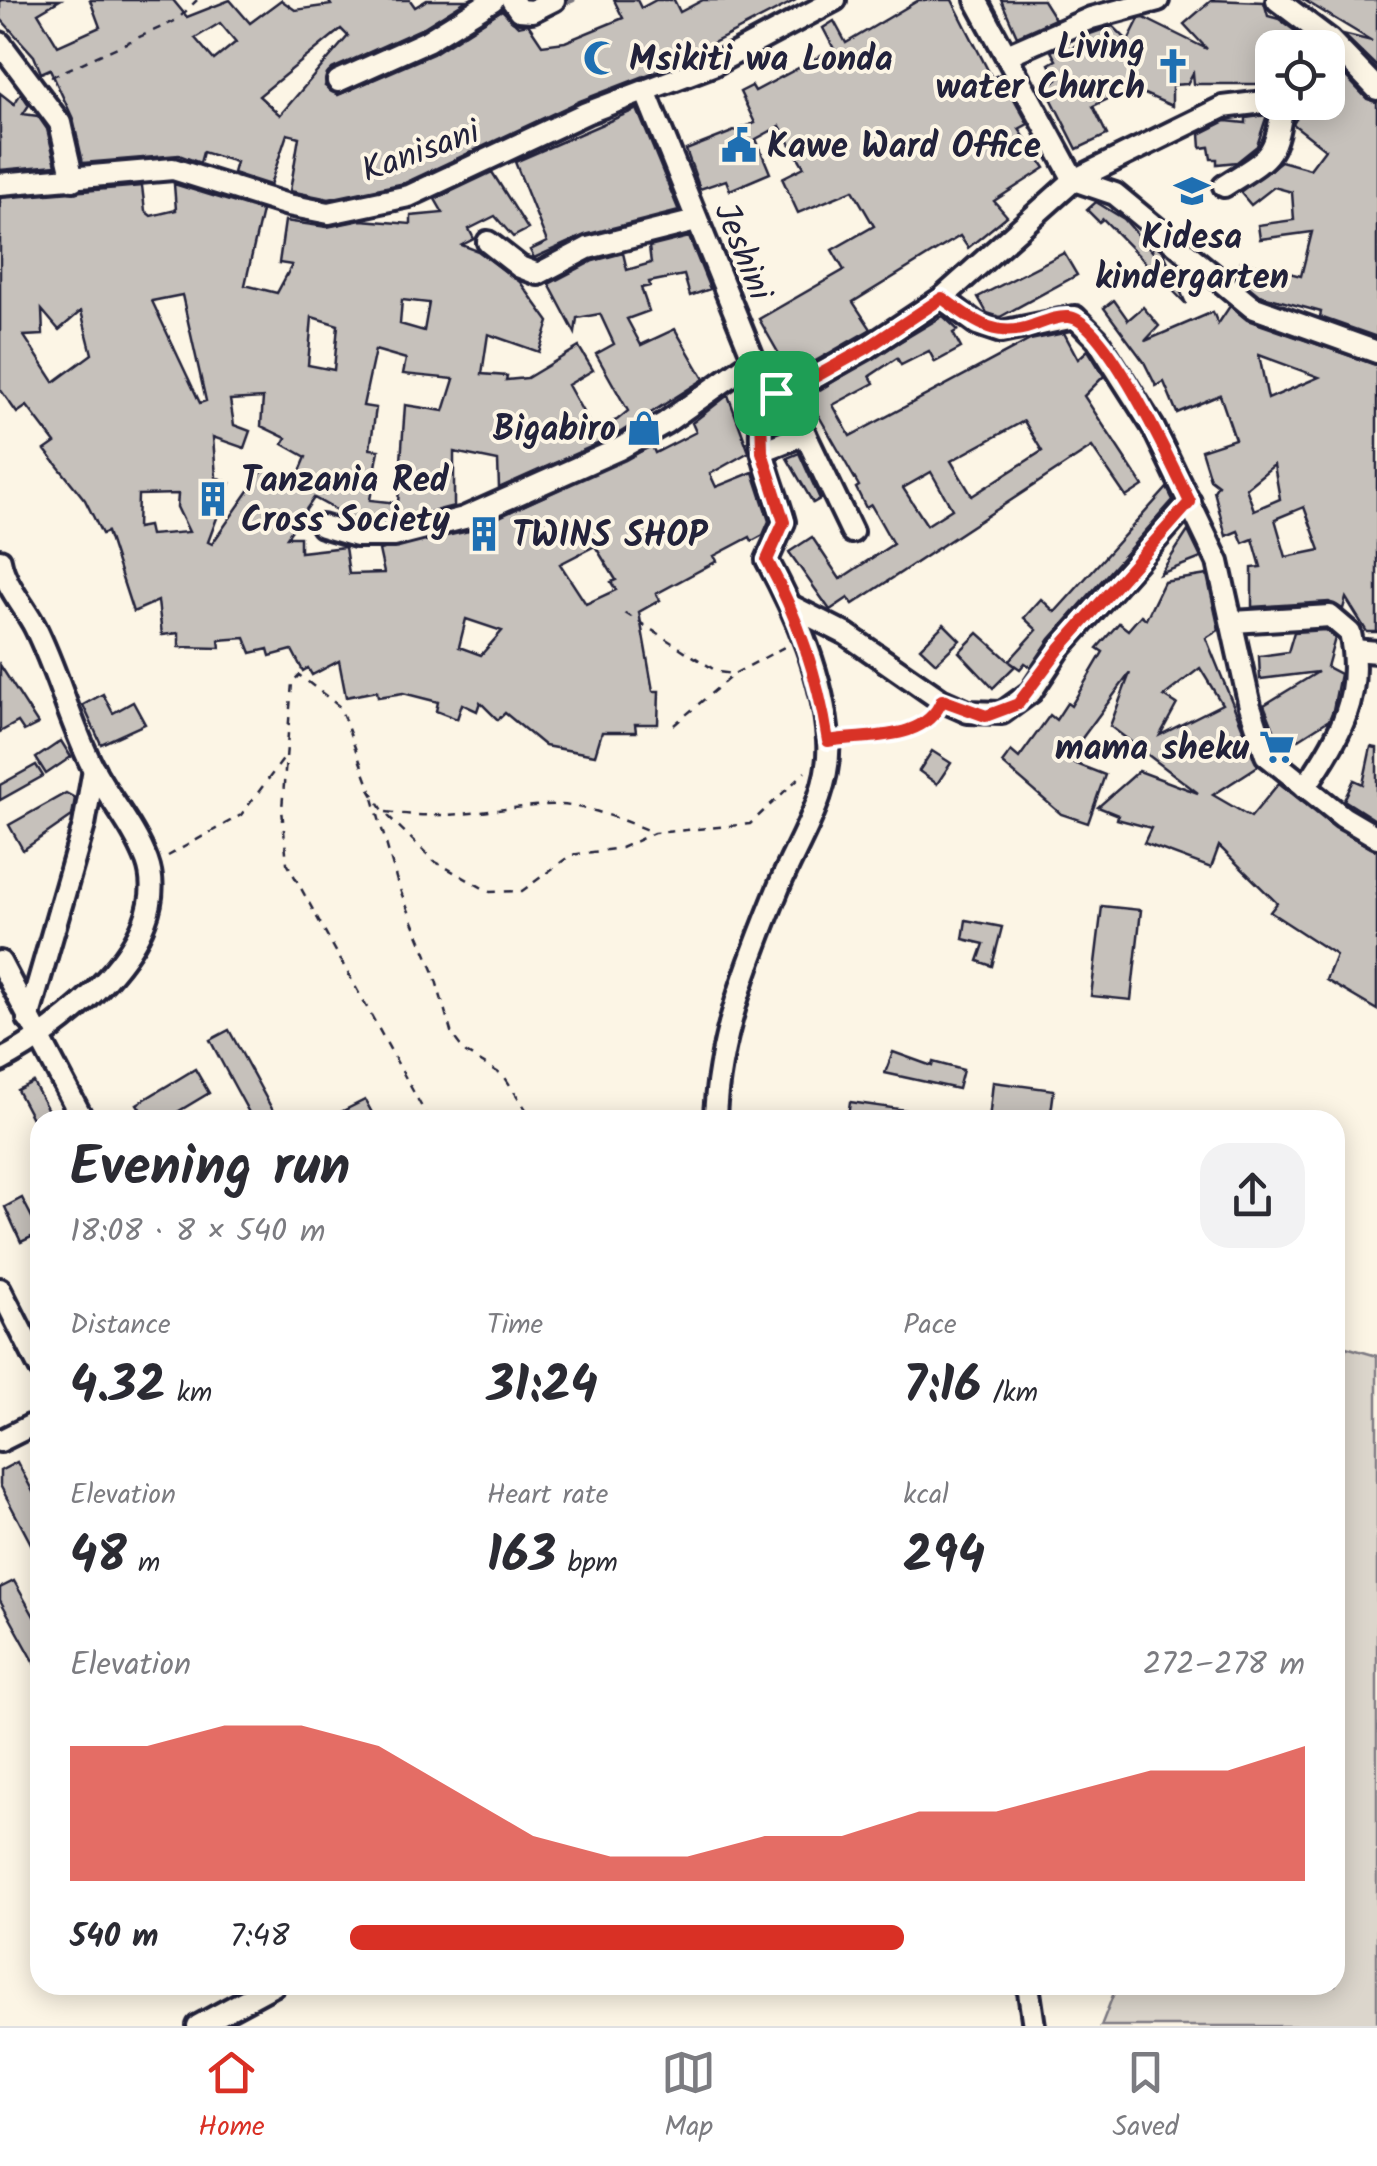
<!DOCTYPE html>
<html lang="en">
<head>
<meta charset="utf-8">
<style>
  :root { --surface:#fff; --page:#f2f2f3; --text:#2b2b33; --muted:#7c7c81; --line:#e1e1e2; --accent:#d93025 }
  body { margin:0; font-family:Kalam,sans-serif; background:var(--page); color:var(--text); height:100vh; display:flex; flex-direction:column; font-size:38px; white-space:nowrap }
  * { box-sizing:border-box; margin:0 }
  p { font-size:32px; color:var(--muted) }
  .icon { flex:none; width:55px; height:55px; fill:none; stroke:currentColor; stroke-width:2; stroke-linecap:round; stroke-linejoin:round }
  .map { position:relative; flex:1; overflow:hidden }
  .details { position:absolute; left:30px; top:1110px; width:1315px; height:885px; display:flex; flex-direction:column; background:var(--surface); border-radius:30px; box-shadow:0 5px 25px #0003 }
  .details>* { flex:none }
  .fabs { position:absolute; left:1255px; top:30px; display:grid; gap:20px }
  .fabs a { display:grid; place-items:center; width:90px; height:90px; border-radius:20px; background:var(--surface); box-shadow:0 5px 25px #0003; font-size:50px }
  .pin { position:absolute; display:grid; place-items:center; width:85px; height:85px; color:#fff; margin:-42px; border-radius:20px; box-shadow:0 5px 15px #0006 }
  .round { display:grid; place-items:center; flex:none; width:105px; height:105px; border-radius:30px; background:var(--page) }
  .headline { display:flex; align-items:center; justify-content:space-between; height:170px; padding:0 40px }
  h1 { font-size:55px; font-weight:700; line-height:75px }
  .figures { display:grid; grid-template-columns:repeat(3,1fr); gap:15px; height:170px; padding:10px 40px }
  .figures div { display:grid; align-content:center }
  .figures b { font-size:50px; font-weight:700 }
  .figures small { font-size:28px; font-weight:400 }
  .figures p { font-size:28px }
  .chart { height:280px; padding:20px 40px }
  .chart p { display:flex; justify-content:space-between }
  .chart svg { width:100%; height:180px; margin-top:10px; fill:var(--accent); opacity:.7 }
  ul { padding:0 40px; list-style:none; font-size:32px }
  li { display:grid; grid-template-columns:160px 120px 1fr; align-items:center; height:75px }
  li i { height:25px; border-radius:12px; background:var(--accent) }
  .tab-bar { display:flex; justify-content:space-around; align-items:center; height:140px; border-top:2px solid var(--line); background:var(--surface); font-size:28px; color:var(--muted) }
  .tab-bar a { display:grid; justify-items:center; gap:5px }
  .tab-bar .current { color:var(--accent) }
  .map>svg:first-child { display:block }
  .green { fill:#dcd6cc; stroke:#7f7c84; stroke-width:2.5 }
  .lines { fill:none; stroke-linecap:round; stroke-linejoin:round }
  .stream { stroke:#78757e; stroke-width:5 }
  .building { fill:#c6c1bb; stroke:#22223b; stroke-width:2.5; fill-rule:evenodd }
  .minor-casing { stroke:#22223b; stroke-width:28 }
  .path { stroke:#22223b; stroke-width:2.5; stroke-dasharray:8 8; stroke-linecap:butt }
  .minor { stroke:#fcf5e5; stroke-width:20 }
  .route-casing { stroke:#fff; stroke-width:20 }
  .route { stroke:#d93025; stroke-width:12 }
  .labels { text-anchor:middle; stroke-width:8; stroke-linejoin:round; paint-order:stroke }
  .poi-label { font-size:35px; font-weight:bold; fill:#22223b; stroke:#fcf5e5; text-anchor:start }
  .street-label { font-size:35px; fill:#22223b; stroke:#fcf5e5 }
</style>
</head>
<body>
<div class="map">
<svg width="1377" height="2026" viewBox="0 0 1377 2026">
  <rect width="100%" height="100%" fill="#fcf5e5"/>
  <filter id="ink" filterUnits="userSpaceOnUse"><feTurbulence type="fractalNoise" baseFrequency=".01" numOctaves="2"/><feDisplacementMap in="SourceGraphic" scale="20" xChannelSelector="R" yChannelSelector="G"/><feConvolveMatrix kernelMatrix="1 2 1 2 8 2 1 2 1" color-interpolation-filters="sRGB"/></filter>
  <g filter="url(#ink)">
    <path class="green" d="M1346 1347 1377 1356V2026H1101L1117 1985H1335V1392Z"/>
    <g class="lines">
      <path class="stream" d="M558 6 573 0"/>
    </g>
    <g class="building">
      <path d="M0 0H60L38 13 58 46 100 27 90 0H173L187 17 230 0 250 23 281 0 295 10 331 5 328 0H410L415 7 427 0H467L421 29 332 69 325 86 338 95 433 54 502 10 518 26 528 24 542 45 565 42 623 18 614 0H637L641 8 656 0H674L680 12 703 0H796L665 68 580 101 405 183 329 199 290 191 299 137 287 134 270 185 233 173 236 162 203 152 200 163 179 155 83 163 73 119 50 69 41 73 34 56 0 18ZM220 23 236 42 214 60 195 38ZM341 29 348 36 280 115 259 96Z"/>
      <path d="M919 0H952L992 78 1000 74 1028 124 1019 129 1045 168 994 201 1007 216 968 248 960 236 853 302 871 329 791 375 759 319 844 270 832 250 874 226 853 190 798 213 782 178 804 167 780 126 756 139 770 173 730 190 726 180 700 189 686 150 755 123 740 92 752 86 755 91 834 49 823 28 834 21 846 43Z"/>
      <path d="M1001 0H1043L1055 19 1017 36Z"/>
      <path d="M1212 0 1264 2 1268 16 1279 19 1311 43 1309 48H1272V84H1194L1193 73 1187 84 1172 85V106L1131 88 1093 106 1107 135 1077 149 1045 86 1057 80 1049 64 1056 60 1051 51 1067 44 1070 50 1087 35 1113 26 1128 41 1139 19 1144 18 1207 49 1184 24Z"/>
      <path d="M1304 0H1377V67L1343 34 1372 41Z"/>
      <path d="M1331 61 1367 99 1377 102V337L1320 317 1321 312 1259 295 1237 277 1241 261 1301 276 1312 232 1260 239 1258 225 1294 220 1292 192 1274 187 1251 205 1240 192 1281 161 1310 169 1325 149 1293 124 1306 102H1328Z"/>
      <path d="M0 93 14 104 21 93 29 105 23 114 38 116 47 129 56 165 0 170Z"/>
      <path d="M637 109 679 211 585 235 534 258 530 250 547 242 515 162Z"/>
      <path d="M1267 115 1257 146 1237 162 1217 164V159H1211L1209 147 1201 148 1200 134 1226 121 1246 123V118Z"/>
      <path d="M492 172 528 229 513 237 495 216 469 229 474 239 462 245 478 251 520 282 549 322 539 352 488 334 482 374 507 376 506 380 527 378 579 347 593 370 568 385 593 430 617 420 628 411 596 354 614 344 600 314 577 318 575 333 549 284 593 261 623 253 627 270 651 263 649 247 689 237 710 289 690 296 684 275 649 282 650 286 641 288 649 311 627 319 641 345 675 329 704 379 613 437 499 488 498 461 454 452V506L392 522H358L314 498 287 537H300V552L345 547 349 574 384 573 379 550 469 531 652 446 655 453 696 432 692 423 728 395 749 452 710 474 716 487 753 472 769 521 763 535 752 541 750 537 714 556 717 561 656 594 660 600 639 612 653 691H659L658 724H635L636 732H602L595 755 545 746 505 713 498 720 480 702 477 711 462 704 457 719 436 711 438 702 403 693 378 697 377 691 346 697 339 661 312 675 308 668 303 671 292 650 270 656 268 649 251 653 245 638 219 640 220 648 179 647V633L162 635 158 601 133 612 107 532 102 534 85 500 45 450 55 443 27 406 17 413 0 389V198L142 186 145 211 151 216 176 210 174 184 262 211 245 285 277 293 292 265 279 263 285 221 327 227 361 220 411 224V216L443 213 435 199ZM182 295 206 401 200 403 152 301ZM402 300 429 303 424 331 400 324ZM42 310 59 330 81 311 92 354 54 382 24 336 43 335ZM312 317 338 325 334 370 308 365ZM375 350 406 359 403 374 454 379 444 411 405 405 398 503 370 500 379 450 370 449 376 408 363 406ZM263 398 261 426 286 438 283 444 306 457 293 488 264 469 212 544 208 542 230 483 216 477 213 437 244 448 250 431 234 425 230 400ZM178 494 177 507 189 532 150 535 148 526 137 528 138 495ZM595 546 616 580 611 582 616 590 586 604 560 564ZM466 619 502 631 481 655 459 647Z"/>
      <path d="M1096 202 1124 219 1152 251 1155 245 1163 251 1186 304 1103 219 1099 222 1087 210Z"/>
      <path d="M1064 253 1077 275 1000 317 987 313 978 297Z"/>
      <path d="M1114 300 1128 320 1143 307 1159 326 1145 341 1213 312 1218 324 1230 306 1247 320 1377 365V632H1367L1346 598 1343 609 1329 602 1252 607V568L1261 567 1253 539 1243 543 1238 531 1226 536 1214 491 1218 485 1210 479 1201 450 1235 439 1220 395 1177 413 1164 382 1156 386 1144 362 1104 308ZM1259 355 1319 377 1268 399ZM1274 465 1280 499 1254 510 1246 488ZM1304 507 1320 550 1286 557 1275 519Z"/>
      <path d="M943 316 958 330 953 333 961 348 935 362 929 351 901 365 897 358 870 376 874 383 833 405 850 436 1030 340 1064 333 1078 359 1088 350 1104 376 1084 396 1143 486 1126 497 1092 447 853 604 848 598 830 610 789 552 812 537 840 579 893 544 871 505 866 508 856 488 859 486 808 397ZM1024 421 1042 451 972 496 951 461ZM931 472 952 509 927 525 903 488Z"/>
      <path d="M799 453 820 499 813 503 787 458Z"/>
      <path d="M1167 488 1173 500 1050 639 1031 667 1025 663 1020 669 1010 662 1015 666 993 688 959 652 978 633 1009 661 1037 630 1024 618 1041 599 1055 612Z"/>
      <path d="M1188 531 1201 558 1160 574Z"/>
      <path d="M1207 575 1219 630 1206 638 1258 766 1213 795 1251 817 1279 783 1335 828 1377 851V1010L1326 980 1336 955 1270 912 1277 903 1219 846 1211 868 1144 843 1151 828 1117 819 1118 815 1098 807 1139 771 1198 793 1110 726 1130 673 1066 760 1105 775 1088 823 1061 814 1002 763 1011 751 1019 758 1050 715 1056 720 1067 703 1071 706 1103 652 1097 648 1119 623 1128 630 1141 615 1146 619 1164 582ZM1200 668 1222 704 1160 735 1177 704 1164 696Z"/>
      <path d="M944 624 960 640 936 663 920 648Z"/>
      <path d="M1325 630 1335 638 1327 667 1340 674 1333 710 1329 720 1282 750 1264 705 1318 672 1260 679 1259 656 1288 652 1294 632Z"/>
      <path d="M0 665 38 724 24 731 18 722 0 732Z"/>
      <path d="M103 694 113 713 133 702 145 724 101 744 83 705Z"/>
      <path d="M61 741 71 757 46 774 36 758Z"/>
      <path d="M1371 747 1377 748V821L1344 800 1354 780 1363 784Z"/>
      <path d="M932 751 951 763 937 784 919 771Z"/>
      <path d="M36 765 43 776 0 800V785Z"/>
      <path d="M66 793 75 798 72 816 23 850 9 825Z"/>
      <path d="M1102 906 1141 910 1131 1000 1091 996Z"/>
      <path d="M966 920 1002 927 992 966 978 961 984 944 963 939Z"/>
      <path d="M229 1030 278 1120H253L228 1074 210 1040Z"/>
      <path d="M893 1052 932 1066 933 1062 963 1070 958 1089 885 1073Z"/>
      <path d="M195 1069 209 1093 164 1120H147L137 1104Z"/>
      <path d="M33 1082 51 1116 35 1124 17 1090Z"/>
      <path d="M993 1082 1054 1090 1050 1120H989Z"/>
      <path d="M365 1100 376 1120H325Z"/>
      <path d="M850 1102 913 1111 912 1120 848 1116Z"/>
      <path d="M22 1198 40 1233 21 1242 5 1207Z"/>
      <path d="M17 1462 40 1505V1561L0 1485V1471Z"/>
      <path d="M14 1581 40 1627V1672L0 1600V1588Z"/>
    </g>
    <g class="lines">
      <defs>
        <g id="minor">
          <path d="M512 0 519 10 532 11 554 0"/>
          <path d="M976 0 1074 180 1115 194 1252 307 1377 352"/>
          <path d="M1277 0 1330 40 1377 89"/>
          <path d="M0 43 60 123 73 180"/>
          <path d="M1007 55 1091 18 1158 0"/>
          <path d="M338 81 427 41 493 0"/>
          <path d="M646 93 754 360 805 434 852 532"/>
          <path d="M0 184 173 169 288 205 329 213 409 196 586 113 713 65 835 0"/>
          <path d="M1224 186C1271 156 1275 159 1283 102"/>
          <path d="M488 242 520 267 538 274 588 248 696 221"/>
          <path d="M942 298 977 324 1001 332 1075 317 1097 339 1153 427 1218 562 1250 706 1266 755 1343 817 1377 837"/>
          <path d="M781 396 867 348 942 298 1074 180 1223 107 1272 101"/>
          <path d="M762 451 805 434"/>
          <path d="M322 526 356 536H394L464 518 619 449 665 423 754 360"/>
          <path d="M0 560C4 584 24 606 35 627 58 673 70 723 93 768 110 800 134 827 147 861 176 940 60 1030 0 1061"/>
          <path d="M793 607 846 634 941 700 968 712 1002 713 1031 692 1060 648 1190 502"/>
          <path d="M1233 622 1330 616 1350 633C1364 695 1340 737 1305 787"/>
          <path d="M1354 650 1377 652"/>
          <path d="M0 962 83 1120"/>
          <path d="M28 1019 84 825 94 769"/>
          <path d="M715 1120C717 1040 750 957 780 884 799 839 832 791 828 740 824 677 796 614 767 560L784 522C773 478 742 432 777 393"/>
          <path d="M0 1289 40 1368"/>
          <path d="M0 1441 40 1421"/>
          <path d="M1028 1985 1034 2026"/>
          <path d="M198 2026 274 1985"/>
        </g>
      </defs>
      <use href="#minor" class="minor-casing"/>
      <g class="path">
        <path d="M51 77 177 20 197 0"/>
        <path d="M625 613 718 672 733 674"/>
        <path d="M674 725 734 674 788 645"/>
        <path d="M849 737 904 734 931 718"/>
        <path d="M373 798 398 885 433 970 452 1035 466 1053 504 1076 533 1120"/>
        <path d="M386 812C451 821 486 809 547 805 583 803 620 819 652 832"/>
        <path d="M168 856 241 815 285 757"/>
        <path d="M429 1120 287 863 282 809 292 683 299 675 340 707 371 791 384 812 434 861 490 892 522 891 571 855 621 848 654 833 750 824 805 772"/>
      </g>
      <use href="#minor" class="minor"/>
    </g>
  </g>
  <g class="lines" filter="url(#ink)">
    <defs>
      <path id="route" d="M942 298C972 319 994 340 1032 326 1044 322 1056 316 1069 317 1106 320 1173 468 1190 502L1060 648 1018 704 986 716 942 700C925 743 867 734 828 741 818 676 798 617 767 560L784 522 762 452 761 412 776 393 781 396 867 348Z"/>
    </defs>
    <use href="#route" class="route-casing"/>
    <use href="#route" class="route"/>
  </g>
  <defs>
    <symbol id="mosque-bare" viewBox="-9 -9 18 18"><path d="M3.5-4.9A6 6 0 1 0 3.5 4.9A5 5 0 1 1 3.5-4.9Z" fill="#1f6fb2" stroke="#fcf5e5" stroke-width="2.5" paint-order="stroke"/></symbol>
    <symbol id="church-bare" viewBox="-9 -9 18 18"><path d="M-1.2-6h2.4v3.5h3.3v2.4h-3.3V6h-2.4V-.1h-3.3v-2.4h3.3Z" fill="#1f6fb2" stroke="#fcf5e5" stroke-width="2.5" paint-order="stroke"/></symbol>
    <symbol id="civic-bare" viewBox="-9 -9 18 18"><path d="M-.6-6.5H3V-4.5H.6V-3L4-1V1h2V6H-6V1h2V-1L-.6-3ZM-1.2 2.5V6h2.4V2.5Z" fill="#1f6fb2" stroke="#fcf5e5" stroke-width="2.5" paint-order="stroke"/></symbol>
    <symbol id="school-bare" viewBox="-9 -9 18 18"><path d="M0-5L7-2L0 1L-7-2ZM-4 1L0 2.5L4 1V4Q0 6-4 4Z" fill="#1f6fb2" stroke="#fcf5e5" stroke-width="2.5" paint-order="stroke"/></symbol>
    <symbol id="shop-bare" viewBox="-9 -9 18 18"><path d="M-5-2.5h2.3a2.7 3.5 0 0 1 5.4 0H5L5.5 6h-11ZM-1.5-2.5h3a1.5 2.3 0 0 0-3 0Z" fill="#1f6fb2" stroke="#fcf5e5" stroke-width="2.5" paint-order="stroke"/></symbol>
    <symbol id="building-bare" viewBox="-9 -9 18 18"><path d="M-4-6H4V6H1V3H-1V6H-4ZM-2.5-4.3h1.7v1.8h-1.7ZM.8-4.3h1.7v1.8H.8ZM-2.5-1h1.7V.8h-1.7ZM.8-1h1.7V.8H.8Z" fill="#1f6fb2" stroke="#fcf5e5" stroke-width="2.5" paint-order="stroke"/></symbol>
    <symbol id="supermarket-bare" viewBox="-9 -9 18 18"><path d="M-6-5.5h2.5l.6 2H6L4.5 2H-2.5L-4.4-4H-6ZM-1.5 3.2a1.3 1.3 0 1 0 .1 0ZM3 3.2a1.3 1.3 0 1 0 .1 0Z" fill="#1f6fb2" stroke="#fcf5e5" stroke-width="2.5" paint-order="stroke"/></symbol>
  </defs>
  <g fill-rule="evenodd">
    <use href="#mosque-bare" x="576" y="33" width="50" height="50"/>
    <use href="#church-bare" x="1148" y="41" width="50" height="50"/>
    <use href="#civic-bare" x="714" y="120" width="50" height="50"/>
    <use href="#school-bare" x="1167" y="166" width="50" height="50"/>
    <use href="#shop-bare" x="619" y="403" width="50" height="50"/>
    <use href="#building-bare" x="188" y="474" width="50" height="50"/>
    <use href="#building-bare" x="459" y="509" width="50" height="50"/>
    <use href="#supermarket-bare" x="1252" y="722" width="50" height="50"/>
  </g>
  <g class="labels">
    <g class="poi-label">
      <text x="1145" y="58" text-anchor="end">Living<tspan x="1145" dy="40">water Church</tspan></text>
      <text x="629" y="70">Msikiti wa Londa</text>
      <text x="767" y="157">Kawe Ward Office</text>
      <text x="1192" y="248" text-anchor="middle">Kidesa<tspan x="1192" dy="40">kindergarten</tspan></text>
      <text x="616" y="440" text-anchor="end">Bigabiro</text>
      <text x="241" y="491">Tanzania Red<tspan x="241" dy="40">Cross Society</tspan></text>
      <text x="512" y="546">TWINS SHOP</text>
      <text x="1249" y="759" text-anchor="end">mama sheku</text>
    </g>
    <g class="street-label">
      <text transform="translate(420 150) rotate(-20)" y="12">Kanisani</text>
      <text transform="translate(744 251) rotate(68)" y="12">Jeshini</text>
    </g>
  </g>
</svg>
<div class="fabs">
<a><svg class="icon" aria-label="locate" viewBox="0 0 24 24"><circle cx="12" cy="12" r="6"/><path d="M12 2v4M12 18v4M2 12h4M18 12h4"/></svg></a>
</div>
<div class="pin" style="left:776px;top:393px;background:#1e9e55"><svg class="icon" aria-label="arrive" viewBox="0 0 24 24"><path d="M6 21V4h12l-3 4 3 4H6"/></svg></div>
<section class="details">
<div class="headline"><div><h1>Evening run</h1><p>18:08 · 8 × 540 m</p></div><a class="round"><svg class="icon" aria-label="share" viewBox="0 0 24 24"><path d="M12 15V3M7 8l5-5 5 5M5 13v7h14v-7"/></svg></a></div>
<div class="figures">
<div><p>Distance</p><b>4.32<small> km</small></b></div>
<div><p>Time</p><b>31:24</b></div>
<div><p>Pace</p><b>7:16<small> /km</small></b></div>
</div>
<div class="figures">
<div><p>Elevation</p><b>48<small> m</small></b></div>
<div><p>Heart rate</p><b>163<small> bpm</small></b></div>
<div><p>kcal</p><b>294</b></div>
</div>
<div class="chart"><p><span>Elevation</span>272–278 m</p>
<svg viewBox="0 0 160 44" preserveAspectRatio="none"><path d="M0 44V11L10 11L20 6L30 6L40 11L50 22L60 33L70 38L80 38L90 33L100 33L110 27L120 27L130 22L140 17L150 17L160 11V44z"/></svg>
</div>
<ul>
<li><b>540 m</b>7:48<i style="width:58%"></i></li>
</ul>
</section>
</div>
<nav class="tab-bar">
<a class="current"><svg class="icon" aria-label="home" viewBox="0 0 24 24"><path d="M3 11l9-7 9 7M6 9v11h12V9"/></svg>Home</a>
<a><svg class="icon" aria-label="map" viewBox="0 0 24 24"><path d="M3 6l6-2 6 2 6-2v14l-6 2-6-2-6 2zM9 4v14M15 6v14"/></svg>Map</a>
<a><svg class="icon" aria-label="saved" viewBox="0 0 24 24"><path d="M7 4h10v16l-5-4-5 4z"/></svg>Saved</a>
</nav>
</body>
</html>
